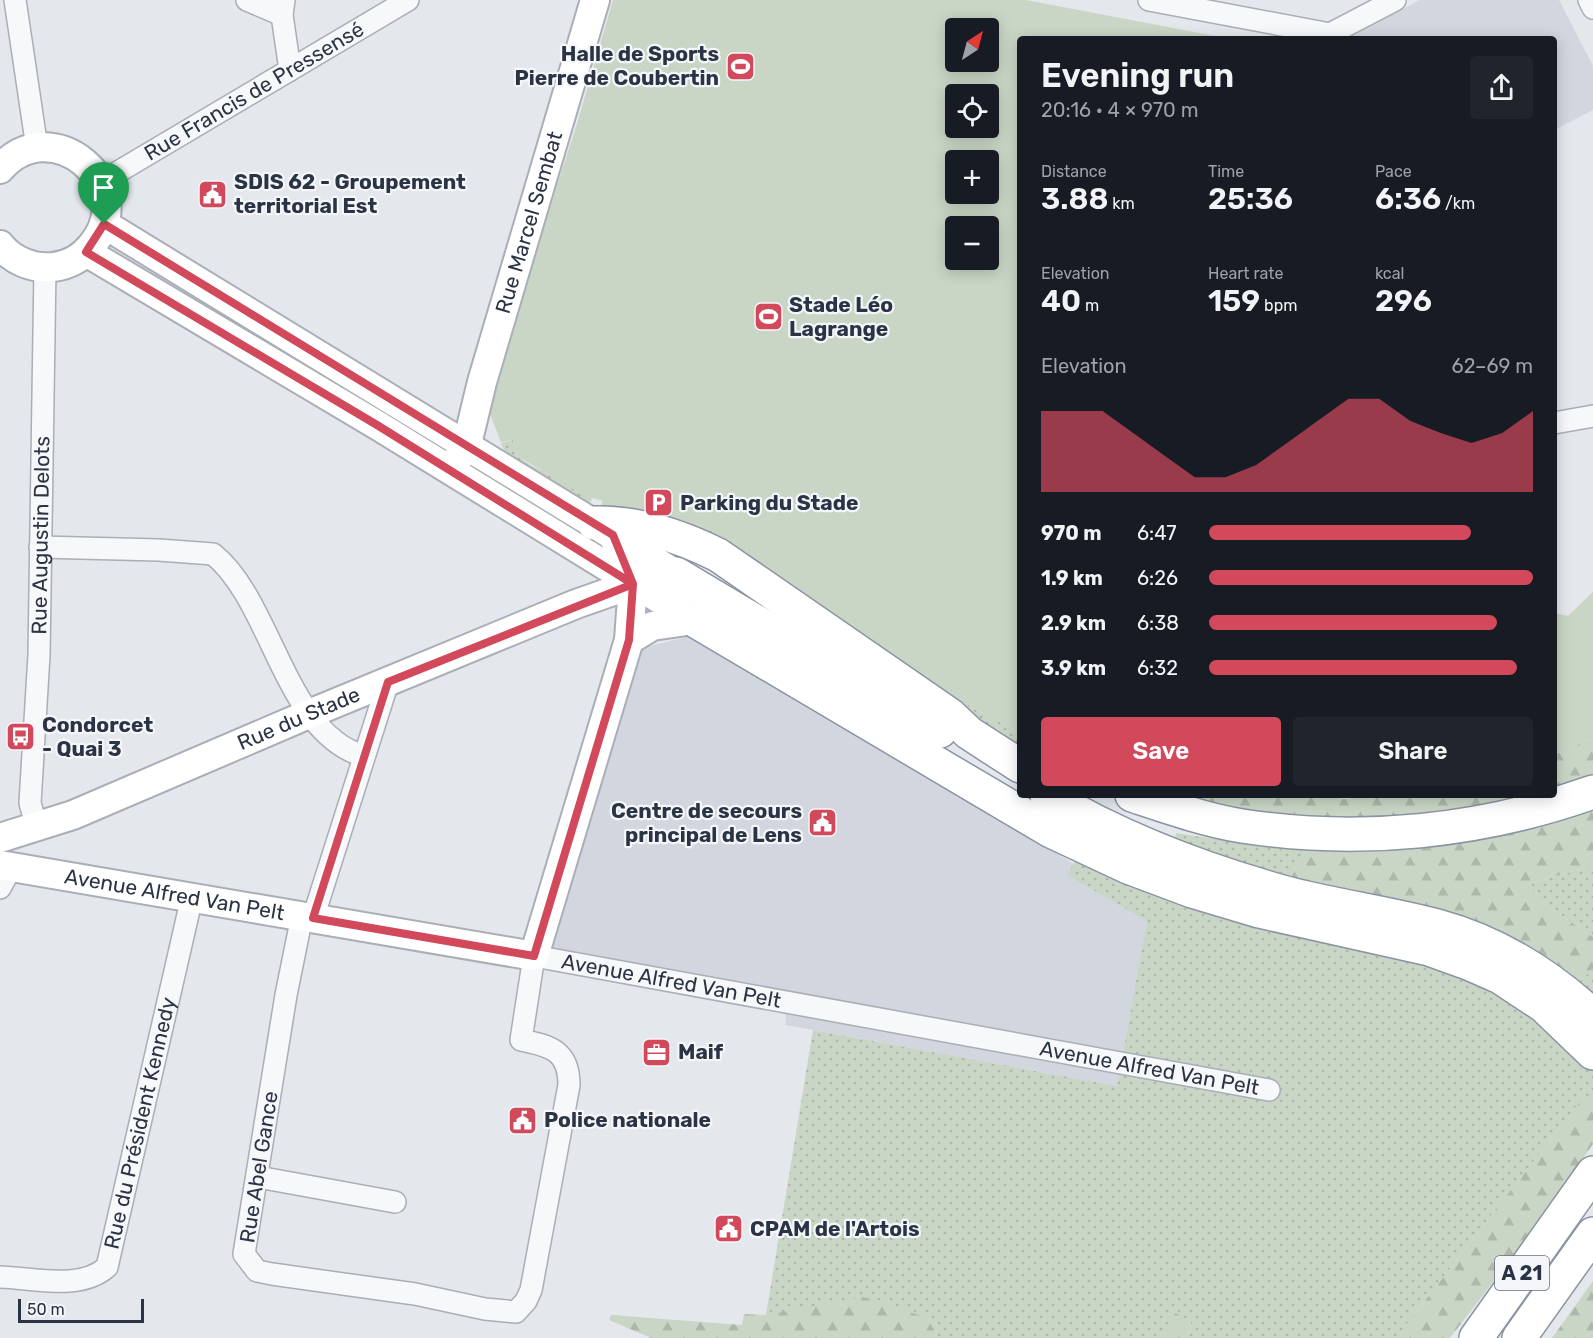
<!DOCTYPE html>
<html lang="en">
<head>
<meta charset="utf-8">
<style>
  :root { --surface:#171b24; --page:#20242c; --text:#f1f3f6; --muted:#9ea1a6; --accent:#d1495b }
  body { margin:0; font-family:Rubik,sans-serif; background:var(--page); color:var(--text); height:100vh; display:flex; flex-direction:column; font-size:22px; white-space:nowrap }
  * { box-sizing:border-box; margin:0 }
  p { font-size:20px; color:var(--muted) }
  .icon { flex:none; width:33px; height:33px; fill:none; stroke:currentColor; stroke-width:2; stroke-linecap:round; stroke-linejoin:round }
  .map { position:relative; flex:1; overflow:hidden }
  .side { position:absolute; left:1017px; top:36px; width:540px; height:762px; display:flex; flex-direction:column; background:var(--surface); border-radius:6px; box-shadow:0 3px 15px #0003 }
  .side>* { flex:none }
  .needle { width:39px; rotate:36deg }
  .tools { position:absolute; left:945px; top:18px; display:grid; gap:12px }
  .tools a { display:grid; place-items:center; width:54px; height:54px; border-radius:6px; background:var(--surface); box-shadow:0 3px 15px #0003; font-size:30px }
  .scale { position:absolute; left:18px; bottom:15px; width:126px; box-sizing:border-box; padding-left:6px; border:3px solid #2b3445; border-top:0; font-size:16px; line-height:21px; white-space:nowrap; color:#2b3445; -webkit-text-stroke:4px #f4f6f9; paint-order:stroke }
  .pin { position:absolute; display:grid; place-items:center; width:51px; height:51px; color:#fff; margin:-62px -26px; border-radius:50% 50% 50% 0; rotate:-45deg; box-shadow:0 0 6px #0007 }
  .pin .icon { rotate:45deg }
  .round { display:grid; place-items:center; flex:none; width:63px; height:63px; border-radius:6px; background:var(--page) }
  .summary { display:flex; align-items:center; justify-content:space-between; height:102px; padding:0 24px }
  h1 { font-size:33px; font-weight:600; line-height:45px }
  .figures { display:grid; grid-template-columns:repeat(3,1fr); gap:9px; height:102px; padding:6px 24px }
  .figures div { display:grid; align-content:center }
  .figures b { font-size:30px; font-weight:600 }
  .figures small { font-size:16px; font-weight:400 }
  .figures p { font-size:16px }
  .chart { height:168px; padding:12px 24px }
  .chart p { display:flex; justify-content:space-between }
  .chart svg { width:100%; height:108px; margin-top:6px; fill:var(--accent); opacity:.7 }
  .button { display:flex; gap:12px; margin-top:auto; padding:12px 24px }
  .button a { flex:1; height:69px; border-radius:6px; background:var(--accent); color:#fff; font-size:24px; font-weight:600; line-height:69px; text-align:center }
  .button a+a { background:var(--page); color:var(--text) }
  ul { padding:0 24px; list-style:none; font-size:20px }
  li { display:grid; grid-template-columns:96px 72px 1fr; align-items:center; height:45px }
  li i { height:15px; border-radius:8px; background:var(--accent) }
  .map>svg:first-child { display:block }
  .built { fill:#d2d6de }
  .green { fill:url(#green-dots) }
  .forest { fill:url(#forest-firs) }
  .pitch { fill:#c9d6c5; fill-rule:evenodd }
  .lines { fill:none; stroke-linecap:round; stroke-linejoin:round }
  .street-casing { stroke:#a9aeb7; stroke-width:24 }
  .secondary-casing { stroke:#a9aeb7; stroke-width:32 }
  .highway-casing { stroke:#8b94a3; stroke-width:36 }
  .street { stroke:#f7f8fa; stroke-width:21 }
  .secondary { stroke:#fff; stroke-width:28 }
  .highway { stroke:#fff; stroke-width:33 }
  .route-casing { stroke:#fff; stroke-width:12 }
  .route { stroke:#d1495b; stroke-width:8 }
  .labels { text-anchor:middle; stroke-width:4.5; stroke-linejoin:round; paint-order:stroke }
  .shield { fill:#f4f6f9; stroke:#676e7b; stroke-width:1.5 }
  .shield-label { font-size:20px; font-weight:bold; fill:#2b3445 }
  .poi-label { font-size:21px; font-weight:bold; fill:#2b3445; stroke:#f4f6f9; text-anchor:start }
  .street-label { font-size:21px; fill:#2b3445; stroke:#f4f6f9 }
</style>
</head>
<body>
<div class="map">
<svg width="1593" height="1338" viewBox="0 0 1593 1338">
  <defs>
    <pattern id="green-dots" width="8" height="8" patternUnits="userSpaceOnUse" patternTransform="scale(1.5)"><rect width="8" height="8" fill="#c9d6c5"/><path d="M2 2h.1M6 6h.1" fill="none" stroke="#adb8ab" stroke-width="1.8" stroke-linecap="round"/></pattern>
    <pattern id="forest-firs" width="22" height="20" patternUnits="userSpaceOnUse" patternTransform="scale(1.5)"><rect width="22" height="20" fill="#c9d6c5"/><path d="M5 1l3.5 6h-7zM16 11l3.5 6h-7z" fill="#adb8ab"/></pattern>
  </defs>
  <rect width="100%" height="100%" fill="#e4e7ec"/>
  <g class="built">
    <path d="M1420 0H1559L1593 66V110L1554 130V39H1348Z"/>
    <path d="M691 636 1074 864 1068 875 1147 921 1117 1086 786 1025 785 1002 534 956 589 809 642 648Z"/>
  </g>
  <g class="green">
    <path d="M513 440 518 456 529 464 592 498 590 503 506 456 501 443Z"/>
    <path d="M603 498 700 525 723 537 956 698 1020 733V745L601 508Z"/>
    <path d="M1176 833 1241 843 1308 848 1288 879 1228 861 1175 837Z"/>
    <path d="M1077 858 1406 953 1513 997 1593 1068V1100L1585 1095 1396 1338H1189L1191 1321 1173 1313 1164 1338H938L928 1318 766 1315 813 1030 1117 1086 1147 921 1067 875Z"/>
    <path d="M1593 866V937L1530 894 1531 883Z"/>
    <path d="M1593 968V996L1578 983Z"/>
  </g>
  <g class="forest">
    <path d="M1593 738V780L1555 797 1407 822 1287 823 1190 804 1185 795H1326L1344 799 1391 795H1554V755Z"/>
    <path d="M1593 804V866L1531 883 1530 894 1593 937V968L1578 983 1288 879 1308 848 1361 852 1485 835Z"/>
    <path d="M1585 1095 1593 1100V1144L1516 1252 1450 1338H1396Z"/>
    <path d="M1593 1281V1338H1552Z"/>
    <path d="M863 1297 928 1318 938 1338H651L609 1320 611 1315 742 1325 744 1314 766 1315Z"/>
    <path d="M1173 1312 1191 1321 1189 1338H1164Z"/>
  </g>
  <g class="pitch">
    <path d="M613 0H1026L1231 39H1020V733L956 698 723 537 700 525 592 498 567 486 518 456 513 440 501 442 490 414 488 398 577 124ZM956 28H988V62H956ZM956 94H988V128H956ZM956 160H988V194H956ZM956 226H988V260H956Z"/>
    <path d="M1593 592V738L1554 755V613L1568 616Z"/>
  </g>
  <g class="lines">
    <defs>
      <g id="street">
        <path d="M15 0 37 148"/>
        <path d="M247 0 282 15"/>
        <path d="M284 0 282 15 290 70"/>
        <path d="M1149 0 1330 34 1395 0"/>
        <path d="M1589 0 1593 8"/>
        <path id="s1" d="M101 182 408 0"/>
        <path d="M1554 423 1593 416"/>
        <path d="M40 547 159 550 213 554C272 601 285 734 364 756"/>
        <path id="s2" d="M37 828 30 803 39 655 45 268"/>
        <path d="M0 888 12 866"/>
        <path id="s3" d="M302 916 286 995 244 1254 257 1271 272 1274 415 1294 485 1309 516 1312 526 1301 531 1290 569 1085C569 1051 551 1046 521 1040L534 956 1269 1090"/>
        <path d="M313 918 388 682"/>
        <path d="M258 1177 395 1202"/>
        <path id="s4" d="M0 1277C34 1278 80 1291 107 1267L192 897"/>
      </g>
      <g id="secondary">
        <path d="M0 169C51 109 142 186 92 245 82 258 69 265 53 267 33 269 13 261 0 245"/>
        <path d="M104 224 676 574"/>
        <path d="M86 252 377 425 694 620"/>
        <path id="s5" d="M457 460 467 444 482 382 595 0"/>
        <path d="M629 640 652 626 694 620"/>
        <path id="s6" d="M0 838 73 815 309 714 576 604 633 584 676 574"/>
        <path id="s7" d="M0 865 534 956 629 640 633 584 613 535"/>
      </g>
      <g id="highway">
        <path d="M594 523C638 522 680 536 718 555L950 715 969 733 1020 766"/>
        <path d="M676 574 940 731"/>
        <path d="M694 620 1051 831 1128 867 1192 891 1259 911 1429 949 1468 963 1500 977 1544 1006 1593 1053"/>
        <path d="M1047 795C1121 839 1203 870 1286 893 1336 906 1387 913 1437 926 1496 942 1549 975 1593 1016"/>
        <path d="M1132 795C1168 807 1205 820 1242 826 1360 844 1481 832 1593 792"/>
        <path d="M1476 1338 1593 1173"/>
        <path d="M1519 1338 1593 1234"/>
      </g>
    </defs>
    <use href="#street" class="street-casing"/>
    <use href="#secondary" class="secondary-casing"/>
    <use href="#highway" class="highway-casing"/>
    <use href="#street" class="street"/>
    <use href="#secondary" class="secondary"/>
    <use href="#highway" class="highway"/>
  </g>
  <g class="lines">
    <defs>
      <path id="route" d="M104 224 613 535 633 584 388 682 313 918 534 956 629 640 633 584 377 425 86 252 104 224"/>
    </defs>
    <use href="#route" class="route-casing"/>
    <use href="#route" class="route"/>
  </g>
  <defs>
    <symbol id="stadium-square" viewBox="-11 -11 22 22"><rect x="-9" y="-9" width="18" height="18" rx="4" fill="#d1495b" stroke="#f4f6f9"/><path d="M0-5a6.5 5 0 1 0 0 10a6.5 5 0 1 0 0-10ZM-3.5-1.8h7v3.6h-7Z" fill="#fff"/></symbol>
    <symbol id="civic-square" viewBox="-11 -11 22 22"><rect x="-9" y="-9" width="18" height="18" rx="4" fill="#d1495b" stroke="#f4f6f9"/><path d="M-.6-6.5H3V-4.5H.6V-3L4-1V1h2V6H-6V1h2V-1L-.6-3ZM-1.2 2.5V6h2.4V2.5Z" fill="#fff"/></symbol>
    <symbol id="parking-square" viewBox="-11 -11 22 22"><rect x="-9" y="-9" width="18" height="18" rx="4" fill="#d1495b" stroke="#f4f6f9"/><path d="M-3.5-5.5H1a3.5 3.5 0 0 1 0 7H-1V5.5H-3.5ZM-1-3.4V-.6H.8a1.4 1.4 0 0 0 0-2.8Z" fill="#fff"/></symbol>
    <symbol id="bus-square" viewBox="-11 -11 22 22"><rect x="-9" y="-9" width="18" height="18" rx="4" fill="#d1495b" stroke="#f4f6f9"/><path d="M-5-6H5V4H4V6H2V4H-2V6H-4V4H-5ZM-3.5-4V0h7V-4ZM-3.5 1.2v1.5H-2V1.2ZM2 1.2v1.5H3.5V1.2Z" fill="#fff"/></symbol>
    <symbol id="office-square" viewBox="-11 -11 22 22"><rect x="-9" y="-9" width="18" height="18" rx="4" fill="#d1495b" stroke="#f4f6f9"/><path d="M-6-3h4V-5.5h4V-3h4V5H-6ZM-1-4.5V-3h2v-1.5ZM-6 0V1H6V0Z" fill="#fff"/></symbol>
  </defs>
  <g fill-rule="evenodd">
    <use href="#stadium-square" x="724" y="50" width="33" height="33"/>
    <use href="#civic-square" x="196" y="178" width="33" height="33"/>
    <use href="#stadium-square" x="752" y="300" width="33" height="33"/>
    <use href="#parking-square" x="642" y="486" width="33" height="33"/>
    <use href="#bus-square" x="4" y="720" width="33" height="33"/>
    <use href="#civic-square" x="806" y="806" width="33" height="33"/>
    <use href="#office-square" x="640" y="1036" width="33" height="33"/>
    <use href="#civic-square" x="506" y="1104" width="33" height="33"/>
    <use href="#civic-square" x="712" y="1212" width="33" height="33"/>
  </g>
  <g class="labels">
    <rect class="shield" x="1495" y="1256" width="54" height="34" rx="4.5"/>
    <g class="shield-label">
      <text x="1522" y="1280">A 21</text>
    </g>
    <g class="poi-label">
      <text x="719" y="61" text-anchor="end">Halle de Sports<tspan x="719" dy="24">Pierre de Coubertin</tspan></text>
      <text x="234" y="189">SDIS 62 - Groupement<tspan x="234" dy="24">territorial Est</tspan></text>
      <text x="789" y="312">Stade Léo<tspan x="789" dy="24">Lagrange</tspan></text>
      <text x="680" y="510">Parking du Stade</text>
      <text x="42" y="732">Condorcet<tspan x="42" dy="24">- Quai 3</tspan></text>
      <text x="802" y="818" text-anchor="end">Centre de secours<tspan x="802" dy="24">principal de Lens</tspan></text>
      <text x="678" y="1059">Maif</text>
      <text x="544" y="1127">Police nationale</text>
      <text x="750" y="1236">CPAM de l'Artois</text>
    </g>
    <g class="street-label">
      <text dy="7" stroke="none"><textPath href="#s1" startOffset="178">Rue Francis de Pressensé</textPath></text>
      <text dy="7" stroke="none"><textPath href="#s5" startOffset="249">Rue Marcel Sembat</textPath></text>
      <text dy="7" stroke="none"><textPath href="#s2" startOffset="294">Rue Augustin Delots</textPath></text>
      <text dy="7" stroke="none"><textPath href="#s6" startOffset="322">Rue du Stade</textPath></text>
      <text dy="7" stroke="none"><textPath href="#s7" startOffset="177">Avenue Alfred Van Pelt</textPath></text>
      <text dy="7" stroke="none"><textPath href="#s3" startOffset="1161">Avenue Alfred Van Pelt</textPath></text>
      <text dy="7" stroke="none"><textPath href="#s3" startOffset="1647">Avenue Alfred Van Pelt</textPath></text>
      <text dy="7" stroke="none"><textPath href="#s4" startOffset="258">Rue du Président Kennedy</textPath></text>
      <text transform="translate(259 1167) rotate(-81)" y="7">Rue Abel Gance</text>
    </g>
  </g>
</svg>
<div class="tools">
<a><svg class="needle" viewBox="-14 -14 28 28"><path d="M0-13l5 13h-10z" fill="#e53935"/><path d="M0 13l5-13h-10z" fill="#9ea1a6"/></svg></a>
<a><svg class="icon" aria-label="locate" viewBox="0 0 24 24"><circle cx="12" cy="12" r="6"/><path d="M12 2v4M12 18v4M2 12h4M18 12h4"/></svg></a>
<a>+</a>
<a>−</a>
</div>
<div class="scale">50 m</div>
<div class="pin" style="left:104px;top:224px;background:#1e9e55"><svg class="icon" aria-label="arrive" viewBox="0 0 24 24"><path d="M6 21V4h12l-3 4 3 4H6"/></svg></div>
<section class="side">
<div class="summary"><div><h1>Evening run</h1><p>20:16 · 4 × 970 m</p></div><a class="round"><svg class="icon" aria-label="share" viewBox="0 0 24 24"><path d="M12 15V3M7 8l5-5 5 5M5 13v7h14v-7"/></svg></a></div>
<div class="figures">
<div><p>Distance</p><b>3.88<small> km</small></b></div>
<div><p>Time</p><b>25:36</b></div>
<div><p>Pace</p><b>6:36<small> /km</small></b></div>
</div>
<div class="figures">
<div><p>Elevation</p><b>40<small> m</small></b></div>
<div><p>Heart rate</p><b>159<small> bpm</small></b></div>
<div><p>kcal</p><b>296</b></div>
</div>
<div class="chart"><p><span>Elevation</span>62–69 m</p>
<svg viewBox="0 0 160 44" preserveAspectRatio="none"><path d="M0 44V11L10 11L20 11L30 20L40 29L50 38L60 38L70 33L80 24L90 15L100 6L110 6L120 15L130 20L140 24L150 20L160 11V44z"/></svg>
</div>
<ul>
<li><b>970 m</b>6:47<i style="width:81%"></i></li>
<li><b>1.9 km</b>6:26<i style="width:100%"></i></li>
<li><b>2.9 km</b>6:38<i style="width:89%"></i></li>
<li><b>3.9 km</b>6:32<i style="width:95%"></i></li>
</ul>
<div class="button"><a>Save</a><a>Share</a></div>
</section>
</div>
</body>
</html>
